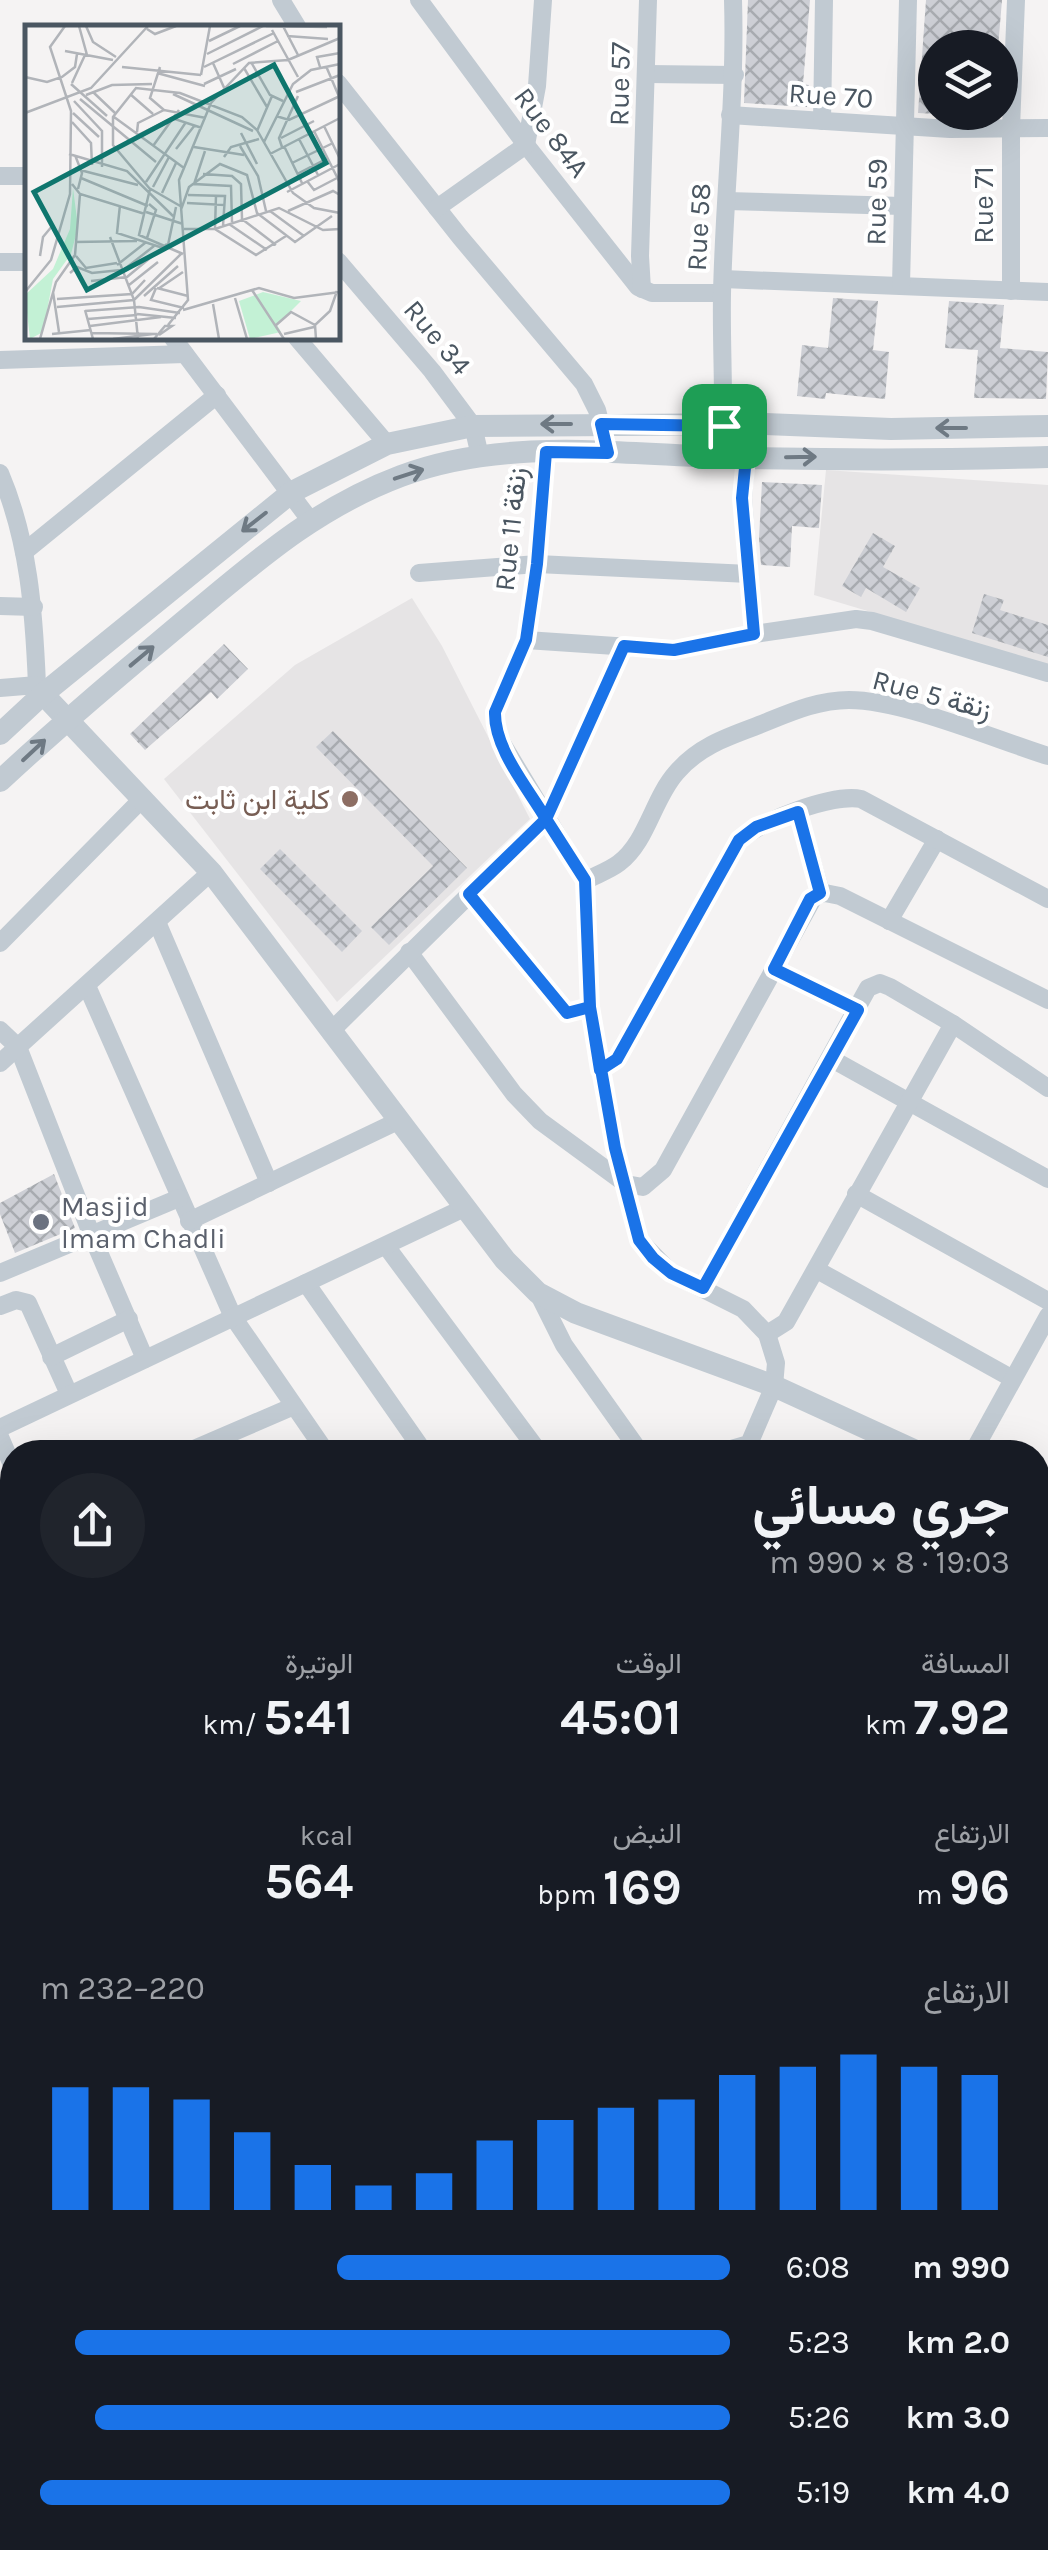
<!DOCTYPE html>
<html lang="ar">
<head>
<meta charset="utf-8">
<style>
  :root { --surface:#171b24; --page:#20242c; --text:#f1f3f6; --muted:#9ea1a6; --accent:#1a73e8 }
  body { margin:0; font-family:Karla,Vazirmatn,sans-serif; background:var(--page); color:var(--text); direction:rtl; height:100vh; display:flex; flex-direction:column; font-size:38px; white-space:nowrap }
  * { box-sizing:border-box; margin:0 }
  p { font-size:32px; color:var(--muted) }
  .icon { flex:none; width:55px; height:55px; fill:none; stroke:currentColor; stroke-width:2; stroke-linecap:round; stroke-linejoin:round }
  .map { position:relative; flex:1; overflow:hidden; direction:ltr }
  .sheet { position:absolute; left:0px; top:1440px; width:1050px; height:1110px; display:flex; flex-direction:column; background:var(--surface); border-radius:40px 40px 0 0; box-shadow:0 10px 40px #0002; direction:rtl }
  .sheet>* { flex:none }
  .tools { position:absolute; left:918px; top:30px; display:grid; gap:20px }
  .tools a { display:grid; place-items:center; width:100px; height:100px; border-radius:50%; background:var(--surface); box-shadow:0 10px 40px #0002; font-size:50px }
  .pin { position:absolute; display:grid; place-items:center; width:85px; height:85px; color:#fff; margin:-42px; border-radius:20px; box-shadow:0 5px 15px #0006 }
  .round { display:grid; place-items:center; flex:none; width:105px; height:105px; border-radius:52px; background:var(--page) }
  .summary { display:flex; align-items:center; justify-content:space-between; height:170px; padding:0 40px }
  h1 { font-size:55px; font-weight:700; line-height:75px }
  .stats { display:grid; grid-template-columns:repeat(3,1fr); gap:15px; height:170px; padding:10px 40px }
  .stats div { display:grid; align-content:center }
  .stats b { font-size:50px; font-weight:700 }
  .stats small { font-size:28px; font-weight:400 }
  .stats p { font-size:28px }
  .chart { height:280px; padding:20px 40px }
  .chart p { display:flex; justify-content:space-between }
  .chart svg { width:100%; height:180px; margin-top:10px; stroke:var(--accent); stroke-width:6 }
  ul { padding:0 40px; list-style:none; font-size:32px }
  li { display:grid; grid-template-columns:160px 120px 1fr; align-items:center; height:75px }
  li i { height:25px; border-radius:12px; background:var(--accent) }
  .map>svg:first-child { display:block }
  .education { fill:#e6e4e5 }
  .park { fill:url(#park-crowns) }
  .building { fill:url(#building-cross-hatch) }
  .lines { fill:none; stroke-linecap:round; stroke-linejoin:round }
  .minor { stroke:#c1cad2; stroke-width:18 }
  .tertiary { stroke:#c1cad2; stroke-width:22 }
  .oneway { stroke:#6e7983 }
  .route-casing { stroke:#fff; stroke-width:20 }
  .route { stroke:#1a73e8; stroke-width:12 }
  .education-dot { fill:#8d6e63; stroke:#fff; stroke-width:4 }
  .worship-dot { fill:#6b7280; stroke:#fff; stroke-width:4 }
  .labels { text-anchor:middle; stroke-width:8; stroke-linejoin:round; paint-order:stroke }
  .street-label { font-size:28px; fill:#4a5661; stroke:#fff }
  .education-label { font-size:28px; fill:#785e54; stroke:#fff; text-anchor:end }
  .worship-label { font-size:28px; fill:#5b616d; stroke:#fff; text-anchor:start }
  .inset-road { fill:none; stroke:#b1b4b9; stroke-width:2.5 }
  .view { fill:#0f766e; fill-opacity:0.15; stroke:#0f766e; stroke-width:5 }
  .inset-edge { fill:none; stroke:#4a5661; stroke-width:5 }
</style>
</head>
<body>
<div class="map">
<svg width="1048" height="2550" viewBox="0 0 1048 2550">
  <defs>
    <pattern id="park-crowns" width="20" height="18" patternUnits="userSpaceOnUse" patternTransform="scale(2.5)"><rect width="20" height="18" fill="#c3f1d5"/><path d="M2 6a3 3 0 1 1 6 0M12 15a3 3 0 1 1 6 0" fill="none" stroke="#a0c6b0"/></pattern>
    <pattern id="building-cross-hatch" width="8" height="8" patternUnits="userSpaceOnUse" patternTransform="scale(2.5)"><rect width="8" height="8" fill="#cdcfd5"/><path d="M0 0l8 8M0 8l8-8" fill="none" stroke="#a8abb0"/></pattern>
  </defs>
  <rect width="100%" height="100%" fill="#f5f3f3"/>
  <g class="education">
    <path d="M826 470 1048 485V665L814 595Z"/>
    <path d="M412 598 442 646 530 819 337 1002 164 779 295 665Z"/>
  </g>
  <path class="park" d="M562 2538H682L688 2550H572Z"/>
  <g class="building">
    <path d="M748 0H810L803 84 809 85 807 107 744 103Z"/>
    <path d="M926 0H1002L998 48H935V114L918 113Z"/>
    <path d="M833 298 878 301 873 350 889 352 885 399 826 393 825 399 797 396 802 345 828 348Z"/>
    <path d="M949 301 1004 305 1000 348 1048 352 1046 399 974 398 978 350 945 348Z"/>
    <path d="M762 482 822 485 819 528 792 526 790 567 761 565 759 538Z"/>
    <path d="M873 533 895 546 883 567 920 588 906 612 866 588 861 597 842 586Z"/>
    <path d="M984 594 1004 600 1000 610 1048 625V657L972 633Z"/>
    <path d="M224 644 248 669 217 699 211 692 145 750 130 734Z"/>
    <path d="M333 731 467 868 389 945 371 927 433 866 316 747Z"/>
    <path d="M280 849 362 931 342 952 260 869Z"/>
    <path d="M54 1174 75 1228 15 1253 0 1214V1203Z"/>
  </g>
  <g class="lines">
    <g class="minor">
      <path d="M281 0 298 28"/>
      <path d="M419 0 526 145 638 287 652 293H722"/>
      <path d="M647 74 735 75"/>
      <path d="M338 83 460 237 584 384 597 410 608 453"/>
      <path d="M730 115 950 129 1048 128"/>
      <path d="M822 121 824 0"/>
      <path d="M0 176H28"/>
      <path d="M727 201 902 206"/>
      <path d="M437 208 526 145 537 86 543 0"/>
      <path d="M338 261 432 371 473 426 480 456"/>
      <path d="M0 262H28"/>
      <path d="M723 279 1048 292"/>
      <path d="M901 285 908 0"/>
      <path d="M642 289 640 256 648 0"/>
      <path d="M1011 291V128L1016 0"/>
      <path d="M173 338 310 520"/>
      <path d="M297 338 387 444"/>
      <path d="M0 360 185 354"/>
      <path d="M546 452 537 564 526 640 495 712 497 732 503 745 585 881"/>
      <path d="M722 457C725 402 721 348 722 294 724 196 736 98 733 0"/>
      <path d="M746 458 743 498 754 634"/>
      <path d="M0 473C29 541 34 612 37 685L43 694"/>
      <path d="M24 552 217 395"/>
      <path d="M419 573 537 564 749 574"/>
      <path d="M0 606 34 607"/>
      <path d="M526 640 675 650 754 634 856 619 872 621 1048 673"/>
      <path d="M0 688 37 685"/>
      <path d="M798 812 821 893"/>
      <path d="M469 894 567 1013 590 1007"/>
      <path d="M889 921 937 839"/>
      <path d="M157 922 269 1183"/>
      <path d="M0 943 143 798"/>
      <path d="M409 952 514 1094 540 1121 626 1184 643 1187 663 1170 815 895 825 893 840 896 1048 1000"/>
      <path d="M774 969 858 1010"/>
      <path d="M87 986 233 1317 326 1452"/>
      <path d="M0 1030 18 1047 92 1236 145 1359"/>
      <path d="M330 1032 546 819 624 646"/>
      <path d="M830 1058 1048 1179"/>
      <path d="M0 1063 211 872"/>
      <path d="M600 1071 617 1059 739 841C759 821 834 793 861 799L1048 899"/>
      <path d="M856 1194 1048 1301"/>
      <path d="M189 1221 400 1120"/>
      <path d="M386 1246 539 1452"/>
      <path d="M817 1270 1013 1379"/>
      <path d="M0 1273 179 1198"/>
      <path d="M306 1283 424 1452"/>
      <path d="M703 1287 868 988 880 983 890 987 953 1024 1048 1088"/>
      <path d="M538 1293 564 1345 640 1452"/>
      <path d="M0 1306 16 1300 28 1303 69 1394"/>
      <path d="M767 1334 786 1322 953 1024"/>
      <path d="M51 1357 129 1319"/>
      <path d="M0 1428 464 1208"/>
      <path d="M0 1437 12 1465"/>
      <path d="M187 1452 294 1406"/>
      <path d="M721 1452 749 1444 774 1386 776 1363 767 1334 743 1309 671 1273 639 1240 615 1147 590 1007 585 881C596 875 610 870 619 863 647 842 653 799 676 773 697 748 724 738 754 727 785 715 815 700 849 700 903 700 994 739 1048 756"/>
      <path d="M973 1452 1048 1316"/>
      <path d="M0 1536 12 1529"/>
      <path d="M0 1651 12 1674"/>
      <path d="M1038 1670 1048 1664"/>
      <path d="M1038 1732 1048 1785"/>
      <path d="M0 1788 12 1761"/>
      <path d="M1038 1834 1048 1832"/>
      <path d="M0 1835 12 1841"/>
      <path d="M0 1940 12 1946"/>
      <path d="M0 1971 12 1963"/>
      <path d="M0 2082 12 2076"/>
      <path d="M1038 2157 1040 2171"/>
      <path d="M1038 2391 1048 2362"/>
      <path d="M1038 2509 1044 2514"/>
      <path d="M356 2538 360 2550"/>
      <path d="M731 2538 734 2550"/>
      <path d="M979 2538 989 2550"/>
      <path d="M809 2550 812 2538"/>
    </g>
    <g class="tertiary">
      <path d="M43 694 211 872 505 1260 538 1293 576 1313 774 1386 918 1452"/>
      <path d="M0 734 43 694 292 492 387 444 473 426 765 424 891 429 1048 426"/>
      <path d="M0 781C59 726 121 674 183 622 253 564 313 509 401 476 509 435 633 456 746 458 846 460 948 460 1048 457"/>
      <path d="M1038 1513 1048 1519"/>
      <path d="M0 1696H12"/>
      <path d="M0 2163 12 2169"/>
      <path d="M486 2538 498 2550"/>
    </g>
  </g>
  <defs><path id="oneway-shaft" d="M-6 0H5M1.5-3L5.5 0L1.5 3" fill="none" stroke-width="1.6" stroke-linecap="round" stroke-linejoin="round" transform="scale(2.5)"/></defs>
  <g class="oneway">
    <use href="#oneway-shaft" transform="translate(556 424) rotate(180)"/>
    <use href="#oneway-shaft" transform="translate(951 428) rotate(180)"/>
    <use href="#oneway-shaft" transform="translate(801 457) rotate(-1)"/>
    <use href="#oneway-shaft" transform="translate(409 474) rotate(-18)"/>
    <use href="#oneway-shaft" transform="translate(254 522) rotate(142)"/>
    <use href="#oneway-shaft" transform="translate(142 656) rotate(-40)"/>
    <use href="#oneway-shaft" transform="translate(34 750) rotate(-43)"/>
  </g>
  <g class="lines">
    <defs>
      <path id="route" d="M724 426 722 457 746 458 742 498 754 634 674 650 624 646 546 819 585 880 590 1007 615 1148 639 1240 653 1258 671 1273 703 1288 858 1010 774 969 810 899 820 893 798 812 756 827 739 840 617 1059 600 1070 590 1007 567 1013 469 894 546 819C528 788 494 749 495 712L526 640 537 564 546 452 608 453 601 424 724 426"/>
    </defs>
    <use href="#route" class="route-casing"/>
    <use href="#route" class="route"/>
  </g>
  <circle class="education-dot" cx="350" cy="799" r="10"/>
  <circle class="worship-dot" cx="41" cy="1222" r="10"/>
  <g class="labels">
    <g class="street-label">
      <text transform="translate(619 84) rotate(-89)" y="10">Rue 57</text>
      <text transform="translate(831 95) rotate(4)" y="10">Rue 70</text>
      <text transform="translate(552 132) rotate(53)" y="10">Rue 84A</text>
      <text transform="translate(876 202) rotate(-89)" y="10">Rue 59</text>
      <text transform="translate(983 205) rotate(-90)" y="10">Rue 71</text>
      <text transform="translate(698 227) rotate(-87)" y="10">Rue 58</text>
      <text transform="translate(438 337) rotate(50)" y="10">Rue 34</text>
      <text transform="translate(510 529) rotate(-84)" y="10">Rue 11 زنقة</text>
      <text transform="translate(932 694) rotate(15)" y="10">Rue 5 زنقة</text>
    </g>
    <g class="education-label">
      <text x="330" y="809">كلية ابن ثابت</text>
    </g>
    <g class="worship-label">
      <text x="61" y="1216">Masjid<tspan x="61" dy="32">Imam Chadli</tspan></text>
    </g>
  </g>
  <g transform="translate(25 25)">
    <rect width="315" height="315" fill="#f5f3f3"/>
    <path d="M238 267 276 276 252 300 256 307 225 314 214 276Z" fill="#c3f1d5"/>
    <path d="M48 163 53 202 46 229 28 254 18 307 5 314 0 270 28 244 45 204Z" fill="#c3f1d5"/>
    <path class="inset-road" d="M54 1 62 30M61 1 68 17 91 32M241 1 302 2M258 1 273 30M122 4 130 9 151 1M247 5 273 52M262 11 303 14M184 16 215 1M40 26 88 35M182 29 238 1M263 35 315 13M226 37 245 70 258 76M188 38 201 67M208 39 253 16M301 41 315 74M97 42 176 50M135 42 125 73 139 85M179 42 249 8M295 42 292 32 315 28M219 43 242 82M132 48 180 61M176 50 185 1M0 52 22 57 37 52 50 42 52 29M47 58 60 30M46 59 82 91M179 59 211 44M68 67 90 88M271 67 315 50M105 69 128 89M148 69 228 106M61 70 87 60 127 59M55 74 131 137M49 76 77 106V142M186 78 224 38 263 35M0 88 66 63 123 1M48 88 74 112M251 91 264 95 315 71M89 92 159 143M47 97 66 118 67 140M299 101 315 134M232 106 247 71M289 106 315 158M112 107 113 98 139 85 181 93M216 108 232 139M113 110 147 93 177 103M256 113 289 96M274 114 293 150M239 117 268 59 286 45 315 39M128 121 154 85M215 121 233 151 241 186M259 121 277 158M169 122 219 130M257 122 254 113 273 71M151 124 170 100M180 126 169 159 206 161 207 197M44 129 102 146 148 191M245 129 315 93M50 130 57 148 53 164M199 132 206 122 234 114M267 138 308 118M55 145 113 160M178 149 207 151 216 159 217 194 251 220M272 149 303 133M56 153 123 181M282 156 289 165 312 153M121 157 161 97M47 159 55 169 120 189M128 162 144 132M124 163 157 182 164 162 195 139 222 150 232 188 270 217 307 191M262 167 315 139M137 168 151 138M163 170 200 171 198 201M191 170 190 204 231 230 261 211M162 178 200 180M95 180 92 208 138 223M245 186 279 211M263 186 308 166 315 170M121 187 158 199M204 199 242 225M159 204H190L254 183 298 205 315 204M85 212 109 275 113 314M122 213 131 185 124 179M50 217 112 216M143 220 151 182M158 229 114 210 125 164 88 120V92L111 63 155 68 217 92 232 105 268 168 289 183 315 188M15 231 18 212 28 200M51 231 61 243 92 238M92 240 120 218M97 246 129 221M45 248 52 242 67 248 96 245M66 256 102 252 142 219M104 260 133 237M131 263 126 275 159 283M132 263 163 271M133 264 158 247M227 265 259 314M0 267 26 235 45 169 46 86 25 22 40 1M28 267 34 307M119 271 153 241M210 273 222 314M32 274 107 269 120 255M188 279 194 314M32 282 109 275 157 228M60 285 68 314M158 285 234 263 269 273 315 267M60 286 114 282 155 288M112 289 151 293M63 294 112 290M143 300 163 275 154 155 186 78M65 301 136 292M250 301 266 287 290 300M66 308 132 309M27 309 66 305M259 309 289 302M15 314 31 257 50 230 55 169M88 314 128 309M129 314 140 301H147L134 310M291 314 290 300 305 286 312 266"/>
    <path class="view" d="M249 40 301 138 62 265 9 167Z"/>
    <rect width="315" height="315" class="inset-edge"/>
  </g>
</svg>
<div class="tools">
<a><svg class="icon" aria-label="layers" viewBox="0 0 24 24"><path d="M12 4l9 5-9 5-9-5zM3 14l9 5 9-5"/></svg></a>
</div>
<div class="pin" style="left:724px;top:426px;background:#1e9e55"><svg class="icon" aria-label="arrive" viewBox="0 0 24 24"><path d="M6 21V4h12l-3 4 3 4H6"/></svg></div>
<section class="sheet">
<div class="summary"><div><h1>جري مسائي</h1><p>19:03 · 8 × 990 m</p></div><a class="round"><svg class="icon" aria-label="share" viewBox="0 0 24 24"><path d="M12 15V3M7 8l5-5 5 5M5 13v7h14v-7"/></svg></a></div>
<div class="stats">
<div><p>المسافة</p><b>7.92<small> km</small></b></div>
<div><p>الوقت</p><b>45:01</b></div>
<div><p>الوتيرة</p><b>5:41<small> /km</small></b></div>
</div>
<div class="stats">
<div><p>الارتفاع</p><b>96<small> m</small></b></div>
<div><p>النبض</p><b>169<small> bpm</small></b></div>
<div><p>kcal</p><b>564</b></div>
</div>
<div class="chart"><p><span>الارتفاع</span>220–232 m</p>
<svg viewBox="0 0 160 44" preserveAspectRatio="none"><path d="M5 44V14M15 44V14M25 44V17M35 44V25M45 44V33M55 44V38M65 44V35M75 44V27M85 44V22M95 44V19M105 44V17M115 44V11M125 44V9M135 44V6M145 44V9M155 44V11"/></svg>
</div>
<ul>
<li><b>990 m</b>6:08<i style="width:57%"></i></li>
<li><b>2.0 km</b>5:23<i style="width:95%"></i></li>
<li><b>3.0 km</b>5:26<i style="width:92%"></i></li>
<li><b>4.0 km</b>5:19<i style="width:100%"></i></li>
</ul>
</section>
</div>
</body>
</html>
